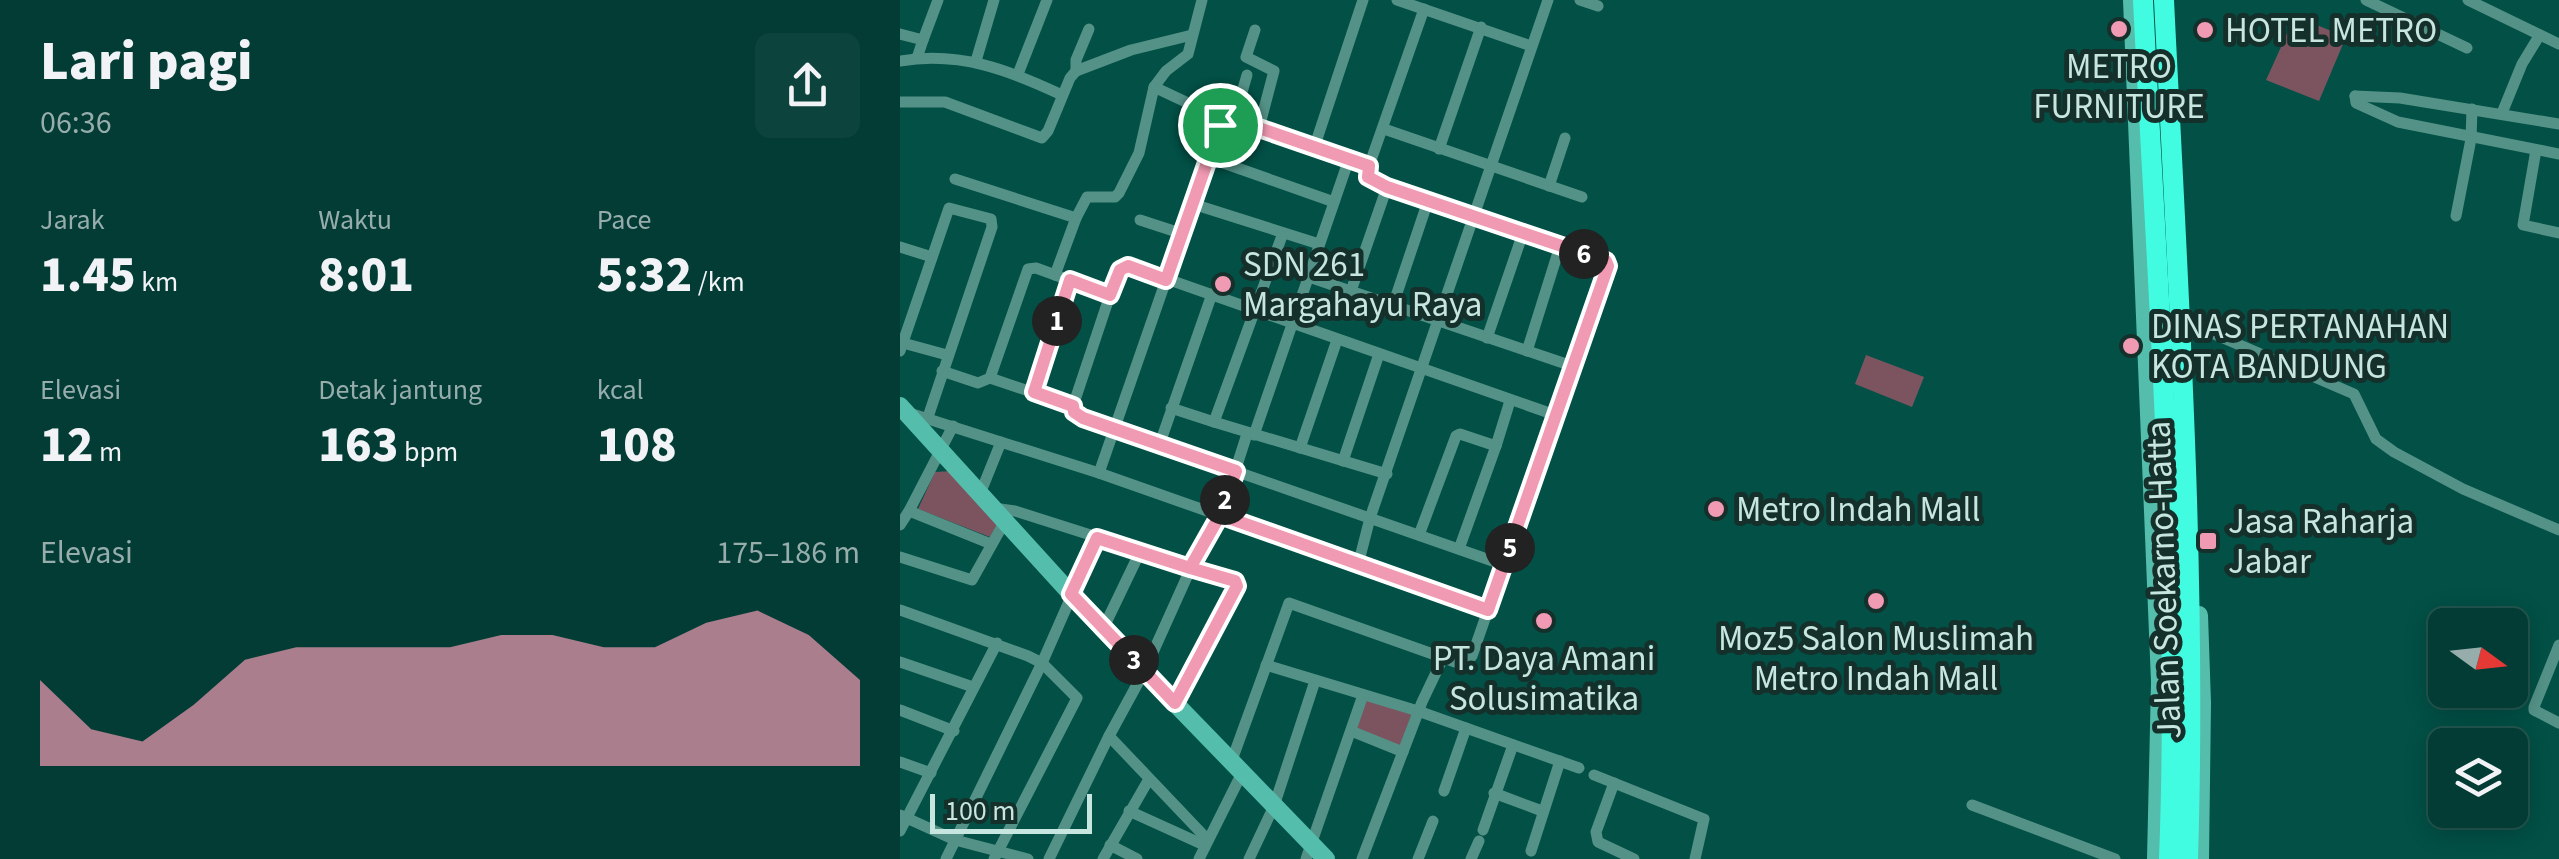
<!DOCTYPE html>
<html lang="id">
<head>
<meta charset="utf-8">
<style>
  :root { --surface:#023c34; --page:#0c433c; --text:#f1f3f6; --muted:#96adac; --line:#23564f; --accent:#f19ab3 }
  body { margin:0; font-family:"Source Sans 3",sans-serif; background:var(--page); color:var(--text); height:100vh; display:flex; flex-direction:column; font-size:38px; white-space:nowrap }
  * { box-sizing:border-box; margin:0 }
  p { font-size:32px; color:var(--muted) }
  .icon { flex:none; width:55px; height:55px; fill:none; stroke:currentColor; stroke-width:2; stroke-linecap:round; stroke-linejoin:round }
  .map { position:relative; flex:1; overflow:hidden }
  .side { display:flex; flex-direction:column; background:var(--surface); width:900px }
  .side>* { flex:none }
  .needle { width:65px; rotate:105deg }
  .fabs { position:absolute; left:1528px; top:608px; display:grid; gap:20px }
  .fabs a { display:grid; place-items:center; width:100px; height:100px; border-radius:15px; background:var(--surface); box-shadow:0 5px 25px #0003,0 0 0 2px var(--line); font-size:50px }
  .scale { position:absolute; left:30px; bottom:25px; width:162px; box-sizing:border-box; padding-left:10px; border:5px solid #c6e6df; border-top:0; font-size:28px; line-height:35px; white-space:nowrap; color:#c6e6df; -webkit-text-stroke:8px #15302b; paint-order:stroke }
  .pin { position:absolute; display:grid; place-items:center; width:85px; height:85px; color:#fff; margin:-42px; border:5px solid #fff; border-radius:50%; box-shadow:0 2px 10px #0007 }
  .km { position:absolute; width:50px; height:50px; margin:-25px; border-radius:50%; background:#222; color:#fff; font-size:28px; line-height:50px; text-align:center }
  .round { display:grid; place-items:center; flex:none; width:105px; height:105px; border-radius:15px; background:var(--page) }
  .head { display:flex; align-items:center; justify-content:space-between; height:170px; padding:0 40px }
  h1 { font-size:55px; font-weight:800; line-height:75px }
  .metrics { display:grid; grid-template-columns:repeat(3,1fr); gap:15px; height:170px; padding:10px 40px }
  .metrics div { display:grid; align-content:center }
  .metrics b { font-size:50px; font-weight:800 }
  .metrics small { font-size:28px; font-weight:400 }
  .metrics p { font-size:28px }
  .chart { height:280px; padding:20px 40px }
  .chart p { display:flex; justify-content:space-between }
  .chart svg { width:100%; height:180px; margin-top:10px; fill:var(--accent); opacity:.7 }
  main { display:flex; flex:1; min-height:0 }
  .map>svg:first-child { display:block }
  .green { fill:#7b545f }
  .lines { fill:none; stroke-linecap:round; stroke-linejoin:round }
  .street { stroke:#549287; stroke-width:11 }
  .secondary { stroke:#54bdab; stroke-width:18 }
  .highway { stroke:#42fce1; stroke-width:20 }
  .route-casing { stroke:#fff; stroke-width:20 }
  .route { stroke:#f19ab3; stroke-width:12 }
  .poi-dot { fill:#f19ab3; stroke:#15302b; stroke-width:4 }
  .labels { text-anchor:middle; stroke-width:10; stroke-linejoin:round; paint-order:stroke }
  .poi-label { font-size:35px; fill:#c6e6df; stroke:#15302b; text-anchor:start }
  .street-label { font-size:35px; fill:#c6e6df; stroke:#15302b }
</style>
</head>
<body>
<main>
<section class="side">
<div class="head"><div><h1>Lari pagi</h1><p>06:36</p></div><a class="round"><svg class="icon" aria-label="share" viewBox="0 0 24 24"><path d="M12 15V3M7 8l5-5 5 5M5 13v7h14v-7"/></svg></a></div>
<div class="metrics">
<div><p>Jarak</p><b>1.45<small> km</small></b></div>
<div><p>Waktu</p><b>8:01</b></div>
<div><p>Pace</p><b>5:32<small> /km</small></b></div>
</div>
<div class="metrics">
<div><p>Elevasi</p><b>12<small> m</small></b></div>
<div><p>Detak jantung</p><b>163<small> bpm</small></b></div>
<div><p>kcal</p><b>108</b></div>
</div>
<div class="chart"><p><span>Elevasi</span>175–186 m</p>
<svg viewBox="0 0 160 44" preserveAspectRatio="none"><path d="M0 44V23L10 35L20 38L30 29L40 18L50 15L60 15L70 15L80 15L90 12L100 12L110 15L120 15L130 9L140 6L150 12L160 23V44z"/></svg>
</div>
</section>
<div class="map">
<svg width="1659" height="859" viewBox="0 0 1659 859">
  <rect width="100%" height="100%" fill="#025046"/>
  <g class="green">
    <path d="M1395 16 1446 37 1419 101 1366 80Z"/>
    <path d="M966 355 1024 377 1012 407 955 384Z"/>
    <path d="M52 471 99 521 90 537 18 509 35 472Z"/>
    <path d="M464 699 512 713 500 746 455 729Z"/>
  </g>
  <g class="lines">
    <g class="street">
      <path d="M497 0 631 46"/>
      <path d="M680 0 698 6"/>
      <path d="M1466 0 1567 48"/>
      <path d="M1568 0 1659 44"/>
      <path d="M355 30 346 57 374 71 359 128"/>
      <path d="M0 34 23 40 17 58"/>
      <path d="M23 40 38 0"/>
      <path d="M0 61C60 51 109 70 162 95"/>
      <path d="M76 61 94 0"/>
      <path d="M176 71V60L189 29"/>
      <path d="M118 74 147 0"/>
      <path d="M254 87 322 119"/>
      <path d="M1455 96 1456 103 1498 122 1659 154"/>
      <path d="M1455 96 1500 98 1659 124"/>
      <path d="M0 102H45L142 138 148 131 170 78 176 71 231 50 292 35"/>
      <path d="M1602 113 1622 64 1639 36"/>
      <path d="M334 120 347 75"/>
      <path d="M484 129 682 197"/>
      <path d="M415 145 463 0"/>
      <path d="M539 149 581 27"/>
      <path d="M1636 150 1623 225 1659 233"/>
      <path d="M309 158 434 202"/>
      <path d="M55 179 176 218 155 275"/>
      <path d="M649 186 665 138"/>
      <path d="M293 204 419 244"/>
      <path d="M1556 216 1571 139 1572 109"/>
      <path d="M176 218 187 197H215L219 193 239 153 254 87 266 71 288 54 302 0"/>
      <path d="M240 220 283 234"/>
      <path d="M383 233 314 422 487 474"/>
      <path d="M0 247 32 257"/>
      <path d="M409 277 675 367"/>
      <path d="M451 291 487 187"/>
      <path d="M493 305 528 201"/>
      <path d="M1286 322 1454 394 1476 439 1494 452 1563 489 1659 530"/>
      <path d="M587 338 623 233"/>
      <path d="M3 343 47 355"/>
      <path d="M0 351 49 208 91 219 92 227 28 417"/>
      <path d="M627 351 660 246"/>
      <path d="M42 371 78 383 90 378 128 269 136 268 210 295 220 270 227 265 658 416"/>
      <path d="M90 378 173 406 174 412 183 418 604 565"/>
      <path d="M134 392 170 280"/>
      <path d="M173 406 210 295"/>
      <path d="M271 408 314 422"/>
      <path d="M6 412 199 473 588 610"/>
      <path d="M53 426 9 511 91 544"/>
      <path d="M354 435 449 159"/>
      <path d="M260 443 312 294"/>
      <path d="M596 446 610 401"/>
      <path d="M400 448 437 340"/>
      <path d="M443 461 479 354"/>
      <path d="M199 473 322 119 330 118 469 166"/>
      <path d="M80 494 101 442"/>
      <path d="M93 508 115 511 335 581 337 586 275 703"/>
      <path d="M0 525 9 511"/>
      <path d="M519 535 556 436 560 434 596 446 559 549"/>
      <path d="M0 557 72 580 105 521"/>
      <path d="M458 565 470 518 648 0"/>
      <path d="M0 610 128 656 142 663 177 698 94 859"/>
      <path d="M203 629 240 552"/>
      <path d="M1659 645 1634 707V710L1659 723"/>
      <path d="M0 662 73 687"/>
      <path d="M366 665 518 711 679 768"/>
      <path d="M0 710 54 731"/>
      <path d="M451 731 503 752"/>
      <path d="M209 736 307 839"/>
      <path d="M332 760 389 603 558 663 566 661 572 656 708 266 706 261 487 187 469 177V166L524 9"/>
      <path d="M0 762 31 773"/>
      <path d="M694 775 804 819 795 859"/>
      <path d="M714 783 696 832 698 842 734 859"/>
      <path d="M544 791 566 728"/>
      <path d="M594 793 642 811"/>
      <path d="M1072 805 1215 859"/>
      <path d="M229 811 304 845"/>
      <path d="M0 815 55 840 128 859"/>
      <path d="M583 830 613 745"/>
      <path d="M0 831 97 643"/>
      <path d="M210 845 237 859"/>
      <path d="M631 851 660 761"/>
      <path d="M46 859 142 663 197 538"/>
      <path d="M149 859 209 736 245 670 299 550 321 515 347 434"/>
      <path d="M203 859 249 779"/>
      <path d="M299 859 343 771"/>
      <path d="M349 859 374 806 415 681"/>
      <path d="M406 859 463 695"/>
      <path d="M462 859 522 702 543 658"/>
      <path d="M518 859 533 821"/>
      <path d="M571 859 579 841"/>
    </g>
    <g class="secondary">
      <path d="M1232 0 1260 682 1256 859"/>
      <path d="M0 406 203 629 426 859"/>
      <path d="M1299 615 1302 703 1300 859"/>
    </g>
    <g class="highway">
      <path d="M1243 0C1257 285 1280 573 1269 859"/>
      <path d="M1264 0C1278 286 1297 573 1288 859"/>
    </g>
  </g>
  <g class="lines">
    <defs>
      <path id="route" d="M320 125 266 280 228 266 220 270 210 295 170 280 134 392 173 406 174 412 183 418 336 471 320 515 290 568 197 538 171 594 275 703 337 586 335 581 290 568 320 515 588 610 708 266 706 261 487 187 468 177 469 166 330 118 324 117 320 125"/>
    </defs>
    <use href="#route" class="route-casing"/>
    <use href="#route" class="route"/>
  </g>
  <g class="poi-dot">
    <circle cx="1219" cy="29" r="10"/>
    <circle cx="1305" cy="30" r="10"/>
    <circle cx="323" cy="284" r="10"/>
    <circle cx="1231" cy="346" r="10"/>
    <circle cx="816" cy="509" r="10"/>
    <rect x="1298" y="531" width="20" height="20" rx="5"/>
    <circle cx="976" cy="601" r="10"/>
    <circle cx="644" cy="621" r="10"/>
  </g>
  <g class="labels">
    <g class="poi-label">
      <text x="1325" y="42">HOTEL METRO</text>
      <text x="1219" y="78" text-anchor="middle">METRO<tspan x="1219" dy="40">FURNITURE</tspan></text>
      <text x="343" y="276">SDN 261<tspan x="343" dy="40">Margahayu Raya</tspan></text>
      <text x="1251" y="338">DINAS PERTANAHAN<tspan x="1251" dy="40">KOTA BANDUNG</tspan></text>
      <text x="836" y="521">Metro Indah Mall</text>
      <text x="1328" y="533">Jasa Raharja<tspan x="1328" dy="40">Jabar</tspan></text>
      <text x="976" y="650" text-anchor="middle">Moz5 Salon Muslimah<tspan x="976" dy="40">Metro Indah Mall</tspan></text>
      <text x="644" y="670" text-anchor="middle">PT. Daya Amani<tspan x="644" dy="40">Solusimatika</tspan></text>
    </g>
    <g class="street-label">
      <text transform="translate(1263 580) rotate(-92)" y="12">Jalan Soekarno-Hatta</text>
    </g>
  </g>
</svg>
<div class="fabs">
<a><svg class="needle" viewBox="-14 -14 28 28"><path d="M0-13l5 13h-10z" fill="#e53935"/><path d="M0 13l5-13h-10z" fill="#96adac"/></svg></a>
<a><svg class="icon" aria-label="layers" viewBox="0 0 24 24"><path d="M12 4l9 5-9 5-9-5zM3 14l9 5 9-5"/></svg></a>
</div>
<div class="scale">100 m</div>
<div class="pin" style="left:320px;top:125px;background:#1e9e55"><svg class="icon" aria-label="arrive" viewBox="0 0 24 24"><path d="M6 21V4h12l-3 4 3 4H6"/></svg></div>
<b class="km" style="left:157px;top:321px">1</b>
<b class="km" style="left:325px;top:500px">2</b>
<b class="km" style="left:234px;top:660px">3</b>
<b class="km" style="left:610px;top:548px">5</b>
<b class="km" style="left:684px;top:254px">6</b>
</div>
</main>
</body>
</html>
